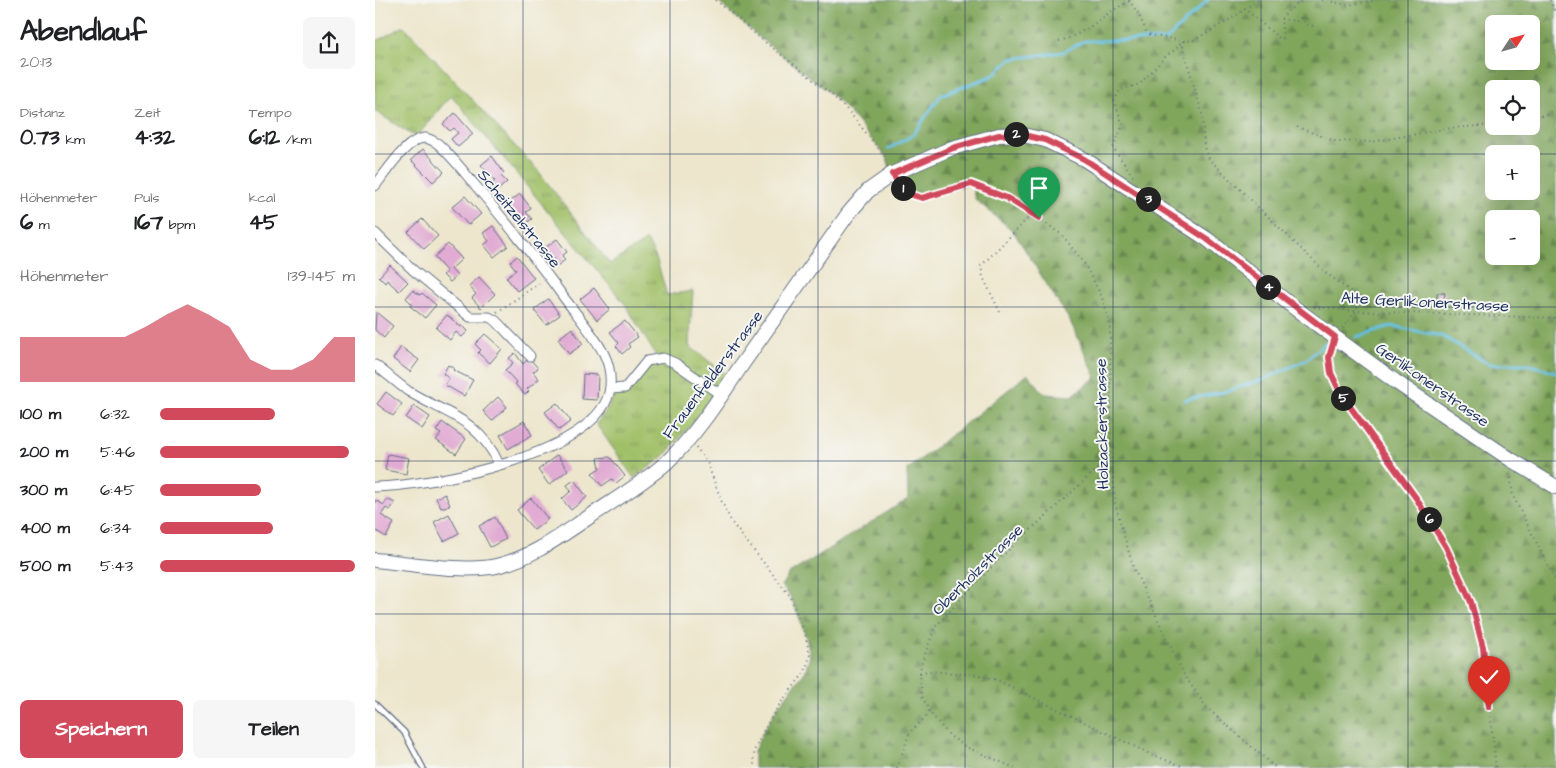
<!DOCTYPE html>
<html lang="de">
<head>
<meta charset="utf-8">
<style>
  :root { --surface:#fff; --page:#f6f6f6; --text:#202124; --muted:#757577; --accent:#d1495b }
  body { margin:0; font-family:"Architects Daughter",sans-serif; background:var(--page); color:var(--text); height:100vh; display:flex; flex-direction:column; font-size:19px; white-space:nowrap }
  * { box-sizing:border-box; margin:0 }
  p { font-size:16px; color:var(--muted) }
  .icon { flex:none; width:28px; height:28px; fill:none; stroke:currentColor; stroke-width:2; stroke-linecap:round; stroke-linejoin:round }
  .map { position:relative; flex:1; overflow:hidden }
  .panel { display:flex; flex-direction:column; background:var(--surface); width:375px }
  .panel>* { flex:none }
  .needle { width:32px; rotate:54deg }
  .controls { position:absolute; left:1110px; top:15px; display:grid; gap:10px }
  .controls a { display:grid; place-items:center; width:55px; height:55px; border-radius:8px; background:var(--surface); box-shadow:0 5px 20px #0002; font-size:25px }
  .pin { position:absolute; display:grid; place-items:center; width:42px; height:42px; color:#fff; margin:-51px -21px; border-radius:50% 50% 50% 0; rotate:-45deg; box-shadow:0 0 5px #0007 }
  .pin .icon { rotate:45deg }
  .km { position:absolute; width:25px; height:25px; margin:-12px; border-radius:50%; background:#222; color:#fff; font-size:14px; line-height:25px; text-align:center }
  .round { display:grid; place-items:center; flex:none; width:52px; height:52px; border-radius:8px; background:var(--page) }
  .overview { display:flex; align-items:center; justify-content:space-between; height:85px; padding:0 20px }
  h1 { font-size:28px; font-weight:800; line-height:38px }
  .stats { display:grid; grid-template-columns:repeat(3,1fr); gap:8px; height:85px; padding:5px 20px }
  .stats div { display:grid; align-content:center }
  .stats b { font-size:21px; font-weight:800 }
  .stats small { font-size:14px; font-weight:400 }
  .stats p { font-size:14px }
  .chart { height:140px; padding:10px 20px }
  .chart p { display:flex; justify-content:space-between }
  .chart svg { width:100%; height:90px; margin-top:5px; fill:var(--accent); opacity:.7 }
  .action { display:flex; gap:10px; margin-top:auto; padding:10px 20px }
  .action a { flex:1; height:58px; border-radius:8px; background:var(--accent); color:#fff; font-size:20px; font-weight:800; line-height:58px; text-align:center }
  .action a+a { background:var(--page); color:var(--text) }
  ul { padding:0 20px; list-style:none; font-size:16px }
  li { display:grid; grid-template-columns:80px 60px 1fr; align-items:center; height:38px }
  li i { height:12px; border-radius:6px; background:var(--accent) }
  main { display:flex; flex:1; min-height:0 }
  .map>svg:first-child { display:block }
  .grass { fill:url(#grass-tufts); stroke:#5e7863 }
  .forest { fill:url(#forest-firs); stroke:#4e6a5d; fill-rule:evenodd }
  .lines { fill:none; stroke-linecap:round; stroke-linejoin:round }
  .stream { stroke:#63bfe1; stroke-width:3 }
  .building { fill:#e1abd3 }
  .lane-casing { stroke:#646f84; stroke-width:7 }
  .street-casing { stroke:#646f84; stroke-width:11 }
  .secondary-casing { stroke:#646f84; stroke-width:16 }
  .path { stroke:#646f84; stroke-width:2; stroke-dasharray:1 4; stroke-linecap:butt }
  .lane { stroke:#fff; stroke-width:4.5 }
  .street { stroke:#fff; stroke-width:9 }
  .secondary { stroke:#fff; stroke-width:14 }
  .route-casing { stroke:#fff; stroke-width:10 }
  .route { stroke:#d1495b; stroke-width:6 }
  .grid { fill:none; stroke:#1b2f5e; stroke-width:1; stroke-opacity:0.55 }
  .labels { text-anchor:middle; stroke-width:4; stroke-linejoin:round; paint-order:stroke }
  .street-label { font-size:16px; fill:#1b2f5e; stroke:#f6f6f2 }
</style>
</head>
<body>
<main>
<section class="panel">
<div class="overview"><div><h1>Abendlauf</h1><p>20:13</p></div><a class="round"><svg class="icon" aria-label="share" viewBox="0 0 24 24"><path d="M12 15V3M7 8l5-5 5 5M5 13v7h14v-7"/></svg></a></div>
<div class="stats">
<div><p>Distanz</p><b>0.73<small> km</small></b></div>
<div><p>Zeit</p><b>4:32</b></div>
<div><p>Tempo</p><b>6:12<small> /km</small></b></div>
</div>
<div class="stats">
<div><p>Höhenmeter</p><b>6<small> m</small></b></div>
<div><p>Puls</p><b>167<small> bpm</small></b></div>
<div><p>kcal</p><b>45</b></div>
</div>
<div class="chart"><p><span>Höhenmeter</span>139–145 m</p>
<svg viewBox="0 0 160 44" preserveAspectRatio="none"><path d="M0 44V22L10 22L20 22L30 22L40 22L50 22L60 17L70 11L80 6L90 11L100 17L110 33L120 38L130 38L140 33L150 22L160 22V44z"/></svg>
</div>
<ul>
<li><b>100 m</b>6:32<i style="width:59%"></i></li>
<li><b>200 m</b>5:46<i style="width:97%"></i></li>
<li><b>300 m</b>6:45<i style="width:52%"></i></li>
<li><b>400 m</b>6:34<i style="width:58%"></i></li>
<li><b>500 m</b>5:43<i style="width:100%"></i></li>
</ul>
<div class="action"><a>Speichern</a><a>Teilen</a></div>
</section>
<div class="map">
<svg width="1181" height="768" viewBox="0 0 1181 768">
  <defs>
    <pattern id="grass-tufts" width="24" height="20" patternUnits="userSpaceOnUse" patternTransform="scale(1.25)"><rect width="24" height="20" fill="#a0c068"/><path d="M3 7l-1-3M5 7V3M7 7l1-3M15 17l-1-3M17 17v-4M19 17l1-3" fill="none" stroke="#829c59"/></pattern>
    <pattern id="forest-firs" width="22" height="20" patternUnits="userSpaceOnUse" patternTransform="scale(1.25)"><rect width="22" height="20" fill="#80a65c"/><path d="M5 1l3.5 6h-7zM16 11l3.5 6h-7z" fill="#68884f"/></pattern>
  </defs>
  <rect width="100%" height="100%" fill="#f6f6f2"/>
  <filter id="ink" filterUnits="userSpaceOnUse"><feTurbulence type="fractalNoise" baseFrequency=".02" numOctaves="2"/><feDisplacementMap in="SourceGraphic" scale="10" xChannelSelector="R" yChannelSelector="G"/><feConvolveMatrix kernelMatrix="1 2 1 2 8 2 1 2 1" color-interpolation-filters="sRGB"/></filter>
  <filter id="wash" filterUnits="userSpaceOnUse"><feTurbulence type="fractalNoise" baseFrequency=".0096" numOctaves="4" result="noise"/><feDisplacementMap in="SourceGraphic" scale="20" xChannelSelector="R" yChannelSelector="G"/><feGaussianBlur stdDeviation="1.12" result="paint"/><feColorMatrix in="noise" values="0 0 0 0 0 0 0 0 0 0 0 0 0 0 0 0 0 1.4 0 .05"/><feComposite in="paint" operator="in"/></filter>
  <g filter="url(#wash)">
    <rect width="100%" height="100%" fill="#ede6cc"/>
    <path class="grass" d="M29 26 164 172 235 264 272 240 281 258 292 295 318 291 314 346 351 374 323 417 288 457 259 478 221 424 232 410 239 394 251 393 272 364 283 359 250 304 76 95 44 134 37 135 0 111V42Z"/>
    <path class="forest" d="M341 0H1181V768H379V751L389 730 404 705 430 672 435 656 431 637 423 614 415 596 406 586 414 574 533 499 532 470 653 374 670 394 697 396 721 377 695 321 638 231 600 199 596 184 547 198 537 195 527 187 517 174 512 158 475 113 455 93 385 38ZM1119 24H1156V61H1119ZM1119 89H1156V126H1119ZM1119 154H1156V191H1119ZM1119 219H1156V256H1119Z"/>
    <g class="lines">
      <g class="stream">
        <path d="M513 149 538 135 566 95 617 76 636 59 688 52 709 41 791 40 833 0"/>
        <path d="M981 337 1016 326 1067 336 1114 364H1152L1181 372"/>
        <path d="M809 400 849 392 887 380 931 360 950 343"/>
      </g>
    </g>
    <g id="blocks">
      <g class="building">
        <path d="M80 113 98 134 83 147 76 139 83 133 79 128 75 131 68 124Z"/>
        <path d="M48 149 69 172 58 182 36 160Z"/>
        <path d="M117 156 129 173 126 176 132 182 123 190 118 183 120 181 106 165Z"/>
        <path d="M145 194 156 208 151 212 157 219 147 226 132 204Z"/>
        <path d="M90 196 106 214 93 225 77 207Z"/>
        <path d="M47 219 63 236 49 249 33 232Z"/>
        <path d="M118 226 133 246 119 257 109 245 114 241 108 233Z"/>
        <path d="M182 239 192 252 187 256 190 260 182 266 178 262 180 261 170 248Z"/>
        <path d="M73 244 87 259 76 269 82 276 75 282 68 275 72 272 59 257Z"/>
        <path d="M142 256 159 278 142 291 131 277 141 270 135 262Z"/>
        <path d="M15 265 33 282 24 291 12 280 10 283 4 277Z"/>
        <path d="M104 277 120 294 106 308 97 298 101 294 94 286Z"/>
        <path d="M219 288 235 309 222 320 205 299Z"/>
        <path d="M38 290 45 295 47 293 61 305 50 318 35 306 37 304 31 298Z"/>
        <path d="M1062 293H1070L1069 300H1062Z"/>
        <path d="M173 299 185 315 171 325 159 310Z"/>
        <path d="M1 312 18 326 9 338 0 330Z"/>
        <path d="M72 315 86 327 87 325 93 331 87 337 81 332 75 340 61 328Z"/>
        <path d="M250 321 263 337 253 344 255 347 247 354 241 346 244 343 235 332Z"/>
        <path d="M197 328 208 344 194 354 183 339Z"/>
        <path d="M110 334 127 349 115 363 103 353 106 350 100 344Z"/>
        <path d="M26 347 44 360 35 372 18 359Z"/>
        <path d="M140 353 148 364 154 358 163 368 158 372 164 379 152 389 154 391 150 395 140 384 142 383 130 370 138 363 134 358Z"/>
        <path d="M73 365 79 368 78 370 98 380 89 396 70 385 74 378 68 374Z"/>
        <path d="M208 374 223 375 222 400 207 399Z"/>
        <path d="M11 392 27 404 18 416 2 404Z"/>
        <path d="M123 397 132 407 117 421 108 411Z"/>
        <path d="M182 403 196 421 184 430 170 412Z"/>
        <path d="M39 406 55 417 47 429 31 418Z"/>
        <path d="M149 421 157 435 133 449 125 435Z"/>
        <path d="M67 422 91 439 81 454 61 440 66 434 61 431Z"/>
        <path d="M13 454 34 458 31 474 10 470Z"/>
        <path d="M182 455 193 470 174 485 163 470Z"/>
        <path d="M235 457 250 476 241 483 237 479 227 486 217 473 225 468 223 458Z"/>
        <path d="M199 480 212 497 196 510 187 499 196 491 192 485Z"/>
        <path d="M70 494 75 505 66 508 61 498Z"/>
        <path d="M156 498 173 519 159 530 142 510Z"/>
        <path d="M12 499 20 503 15 510 11 508 6 515 19 523 11 537 0 530V500L9 505Z"/>
        <path d="M74 514 84 533 69 541 59 522Z"/>
        <path d="M120 517 131 539 115 547 104 526Z"/>
      </g>
    </g>
  </g>
  <g filter="url(#ink)">
    <use href="#blocks" fill-opacity="0" stroke="#646f84" stroke-width="1"/>
    <g class="lines">
      <defs>
        <path id="lane" d="M0 704 29 732 48 768"/>
        <g id="street">
          <path d="M0 186C10 174 33 136 51 138 54 139 59 141 62 143 76 155 88 171 100 185 130 221 160 257 187 295 201 314 218 333 229 354 234 364 236 376 235 387 229 454 54 486 0 487"/>
          <path d="M0 233 38 270 95 317H114L121 321 155 356"/>
          <path d="M0 365C11 373 22 383 33 391 72 415 103 418 124 464"/>
          <path d="M235 389 250 388 272 361 288 358 300 363 346 395"/>
        </g>
        <path id="secondary" d="M0 560C34 563 93 574 125 565 157 557 184 537 211 519 238 501 267 484 292 462 322 434 345 397 368 363 403 313 438 264 473 214L493 191 517 174 577 148 624 135 644 134 670 140 709 159 832 239 917 306 1021 382 1135 459 1181 487"/>
      </defs>
      <use href="#lane" class="lane-casing"/>
      <use href="#street" class="street-casing"/>
      <use href="#secondary" class="secondary-casing"/>
      <g class="path">
        <path d="M341 0 385 38 455 93 475 113 512 159 514 164"/>
        <path d="M754 0 764 15 771 31 776 35 808 41 819 40 859 17 883 0"/>
        <path d="M947 0 974 5 1000 0"/>
        <path d="M1175 0 1181 14"/>
        <path d="M869 8 905 39 908 38 906 19 914 10 929 0"/>
        <path d="M906 19 921 21 926 18C930 24 934 26 941 26"/>
        <path d="M684 41C712 34 729 13 755 1"/>
        <path d="M808 41V48L827 113 829 147 834 159 951 273 979 294 984 303 981 311 967 329"/>
        <path d="M1156 118 1181 111"/>
        <path d="M922 127 959 141 996 142 1075 128 1119 125"/>
        <path d="M758 176 738 148 748 125 739 101 745 90 765 84 791 56 800 50 808 41"/>
        <path d="M524 183 537 195 547 198 596 184 632 198 664 218 687 235 709 263 727 297 735 326 736 457 740 503 758 567 809 675 831 707 901 768"/>
        <path d="M939 307 981 311 1181 318"/>
        <path d="M122 312 166 282"/>
        <path d="M625 312 608 277 606 266 657 214"/>
        <path d="M956 349 954 357 956 373 966 394 1041 498 1071 547 1096 602 1108 647 1121 768"/>
        <path d="M321 447 332 462 346 500 357 523 415 596 431 637 435 656 430 672 404 705 389 730 379 751V768"/>
        <path d="M1135 473 1138 496 1181 581"/>
        <path d="M545 673 553 671 604 675 622 680 773 753 812 768"/>
        <path d="M522 768 535 732 555 713"/>
        <path d="M640 768 591 747 575 736 555 713 547 696 545 673 546 665 560 627 625 558 735 457"/>
      </g>
      <use href="#lane" class="lane"/>
      <use href="#street" class="street"/>
      <use href="#secondary" class="secondary"/>
    </g>
  </g>
  <g class="lines" filter="url(#ink)">
    <defs>
      <path id="route" d="M664 218 632 198 596 184 547 198 537 195 527 187 517 174 578 148 624 135 644 134 670 140 709 159 832 239 960 337 954 357 956 373 966 394 1041 498 1071 547 1096 602 1108 647 1114 707"/>
    </defs>
    <use href="#route" class="route-casing"/>
    <use href="#route" class="route"/>
  </g>
  <path class="grid" d="M148 0V768M295 0V768M443 0V768M590 0V768M738 0V768M886 0V768M1033 0V768M0 154H1181M0 307H1181M0 461H1181M0 614H1181"/>
  <g class="labels">
    <g class="street-label">
      <text transform="translate(145 218) rotate(51)" y="6">Scheitzelstrasse</text>
      <text transform="translate(1050 301) rotate(3)" y="6">Alte Gerlikonerstrasse</text>
      <text transform="translate(337 374) rotate(-53)" y="6">Frauenfelderstrasse</text>
      <text transform="translate(1058 384) rotate(35)" y="6">Gerlikonerstrasse</text>
      <text transform="translate(726 424) rotate(-91)" y="6">Holzackerstrasse</text>
      <text transform="translate(602 569) rotate(-45)" y="6">Oberholzstrasse</text>
    </g>
  </g>
</svg>
<div class="controls">
<a><svg class="needle" viewBox="-14 -14 28 28"><path d="M0-13l5 13h-10z" fill="#e53935"/><path d="M0 13l5-13h-10z" fill="#757577"/></svg></a>
<a><svg class="icon" aria-label="locate" viewBox="0 0 24 24"><circle cx="12" cy="12" r="6"/><path d="M12 2v4M12 18v4M2 12h4M18 12h4"/></svg></a>
<a>+</a>
<a>−</a>
</div>
<div class="pin" style="left:664px;top:218px;background:#1e9e55"><svg class="icon" aria-label="arrive" viewBox="0 0 24 24"><path d="M6 21V4h12l-3 4 3 4H6"/></svg></div>
<div class="pin" style="left:1114px;top:707px;background:#d93025"><svg class="icon" aria-label="check" viewBox="0 0 24 24"><path d="M5 12l5 5 9-10"/></svg></div>
<b class="km" style="left:528px;top:188px">1</b>
<b class="km" style="left:641px;top:134px">2</b>
<b class="km" style="left:773px;top:199px">3</b>
<b class="km" style="left:893px;top:287px">4</b>
<b class="km" style="left:968px;top:398px">5</b>
<b class="km" style="left:1054px;top:519px">6</b>
</div>
</main>
</body>
</html>
